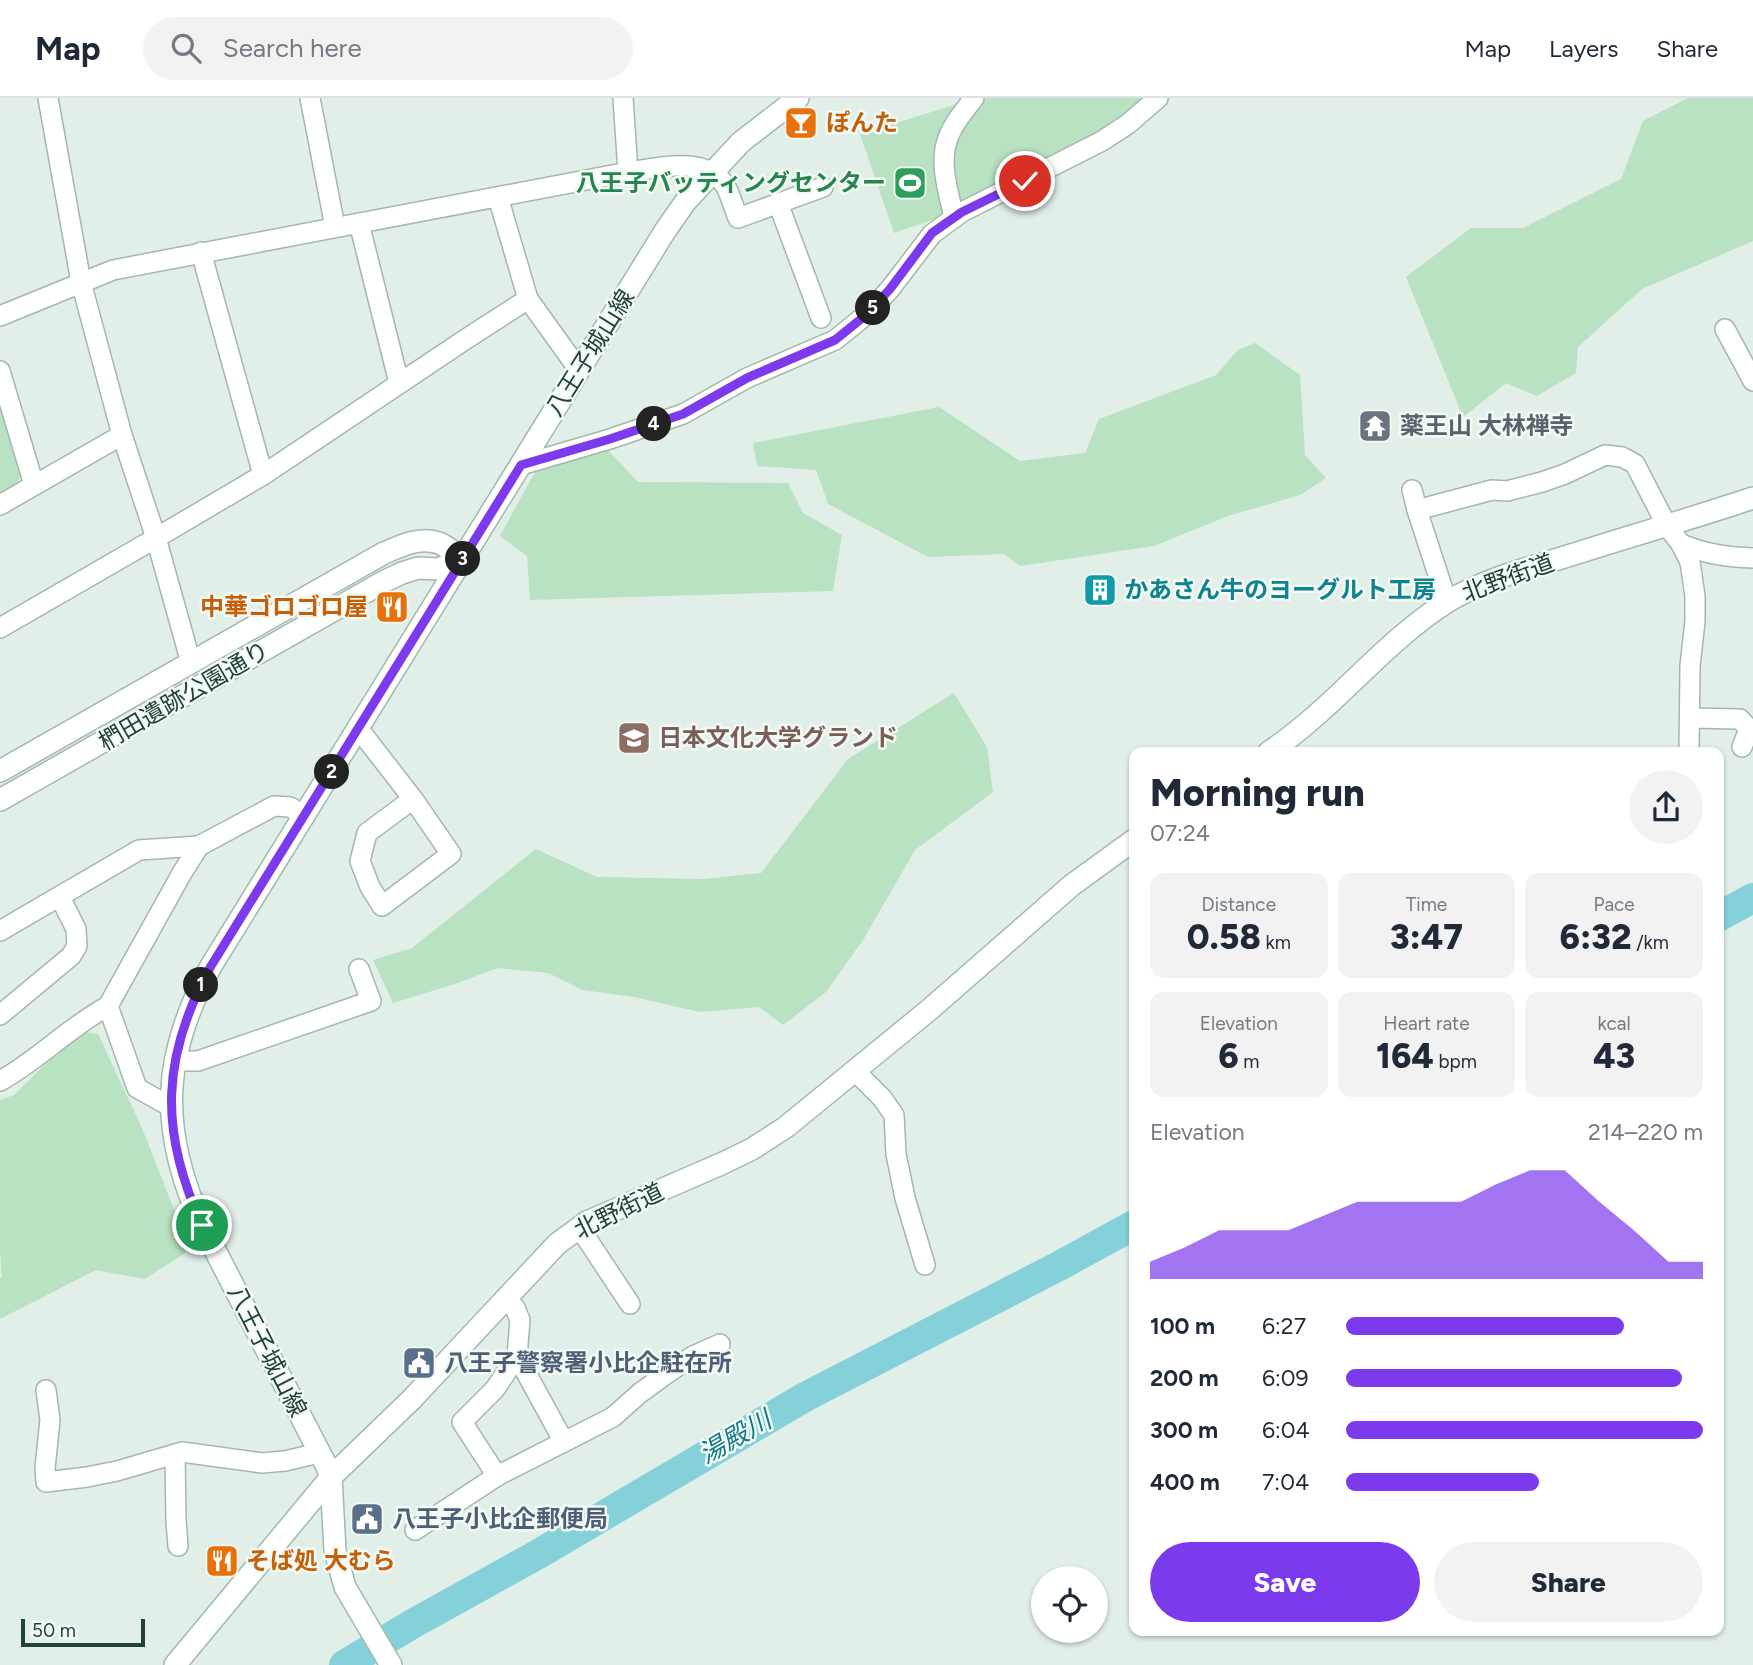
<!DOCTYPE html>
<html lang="en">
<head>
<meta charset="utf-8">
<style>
  :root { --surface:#fff; --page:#f2f2f3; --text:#1f2937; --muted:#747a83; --line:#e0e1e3; --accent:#7c3aed }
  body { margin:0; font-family:Figtree,"Noto Sans JP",sans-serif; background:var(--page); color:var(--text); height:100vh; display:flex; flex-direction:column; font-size:26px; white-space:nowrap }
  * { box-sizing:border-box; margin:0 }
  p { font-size:23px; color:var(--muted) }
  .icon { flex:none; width:38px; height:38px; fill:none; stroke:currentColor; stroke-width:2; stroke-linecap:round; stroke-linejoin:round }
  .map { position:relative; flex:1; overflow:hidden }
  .drawer { position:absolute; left:1129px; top:649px; width:595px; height:889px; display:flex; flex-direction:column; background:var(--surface); border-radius:14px; box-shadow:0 2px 5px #0004 }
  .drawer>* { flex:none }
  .tools { position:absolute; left:1031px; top:1468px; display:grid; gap:14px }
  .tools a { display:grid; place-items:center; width:77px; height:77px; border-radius:50%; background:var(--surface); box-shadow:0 2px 5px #0004; font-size:35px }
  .scale { position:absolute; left:21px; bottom:18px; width:124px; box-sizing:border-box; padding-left:7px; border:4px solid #204237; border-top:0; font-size:19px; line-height:24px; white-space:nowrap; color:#204237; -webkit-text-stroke:5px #f3faf6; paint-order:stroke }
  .pin { position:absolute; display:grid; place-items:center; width:60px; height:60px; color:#fff; margin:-30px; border:4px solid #fff; border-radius:50%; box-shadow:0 2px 7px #0007 }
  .km { position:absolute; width:35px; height:35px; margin:-18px; border-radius:50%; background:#222; color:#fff; font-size:19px; line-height:35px; text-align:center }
  .round { display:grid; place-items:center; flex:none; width:74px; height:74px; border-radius:37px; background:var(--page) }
  .head { display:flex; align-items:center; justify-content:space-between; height:119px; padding:0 21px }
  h1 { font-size:38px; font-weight:800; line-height:52px }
  .metrics { display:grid; grid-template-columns:repeat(3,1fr); gap:10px; height:119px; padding:7px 21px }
  .metrics div { display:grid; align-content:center; border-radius:14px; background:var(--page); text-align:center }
  .metrics b { font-size:35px; font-weight:800 }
  .metrics small { font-size:19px; font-weight:400 }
  .metrics p { font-size:19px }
  .chart { height:196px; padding:14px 21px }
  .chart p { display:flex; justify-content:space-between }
  .chart svg { width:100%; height:126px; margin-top:7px; fill:var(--accent); opacity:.7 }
  .cta { display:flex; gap:14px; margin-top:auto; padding:14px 21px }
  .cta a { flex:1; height:80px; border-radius:42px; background:var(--accent); color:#fff; font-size:28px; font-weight:800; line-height:80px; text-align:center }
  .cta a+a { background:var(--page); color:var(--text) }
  ul { padding:0 21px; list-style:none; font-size:23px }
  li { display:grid; grid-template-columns:112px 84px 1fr; align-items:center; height:52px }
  li i { height:18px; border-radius:9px; background:var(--accent) }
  header { display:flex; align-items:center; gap:42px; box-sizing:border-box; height:98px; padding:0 35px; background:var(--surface); border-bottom:2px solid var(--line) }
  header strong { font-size:33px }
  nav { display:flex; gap:38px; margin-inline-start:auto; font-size:24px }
  .search { width:490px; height:63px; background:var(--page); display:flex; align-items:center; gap:18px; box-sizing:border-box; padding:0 24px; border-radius:38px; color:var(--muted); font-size:26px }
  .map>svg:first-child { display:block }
  .green { fill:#b8e2c1 }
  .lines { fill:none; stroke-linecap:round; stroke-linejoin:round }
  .river { stroke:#84d1da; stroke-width:30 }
  .minor-casing { stroke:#a4b7af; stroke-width:22 }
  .tertiary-casing { stroke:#a4b7af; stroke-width:24 }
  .secondary-casing { stroke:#9fbbb0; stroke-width:24 }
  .minor { stroke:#fff; stroke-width:19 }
  .tertiary { stroke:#fff; stroke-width:21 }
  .secondary { stroke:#fff; stroke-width:21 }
  .route-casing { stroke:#fff; stroke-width:14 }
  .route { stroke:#7c3aed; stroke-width:9 }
  .labels { text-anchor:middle; stroke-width:5; stroke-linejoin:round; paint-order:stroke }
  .food-label { font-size:24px; font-weight:bold; fill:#c56008; stroke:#f3faf6; text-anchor:start }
  .leisure-label { font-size:24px; font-weight:bold; fill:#27864d; stroke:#f3faf6; text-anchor:end }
  .street-label { font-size:24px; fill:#204237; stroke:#f3faf6 }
  .worship-label { font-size:24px; font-weight:bold; fill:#5b616d; stroke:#f3faf6; text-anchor:start }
  .culture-label { font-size:24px; font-weight:bold; fill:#0d838f; stroke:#f3faf6; text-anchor:start }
  .education-label { font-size:24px; font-weight:bold; fill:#785e54; stroke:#f3faf6; text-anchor:start }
  .service-label { font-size:24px; font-weight:bold; fill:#4e5e75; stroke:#f3faf6; text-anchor:start }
  .water-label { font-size:26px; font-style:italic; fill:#127986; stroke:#f3faf6 }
</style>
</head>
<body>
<header>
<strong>Map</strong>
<div class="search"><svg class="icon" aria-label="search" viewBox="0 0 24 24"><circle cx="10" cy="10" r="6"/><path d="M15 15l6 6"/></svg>Search here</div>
<nav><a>Map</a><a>Layers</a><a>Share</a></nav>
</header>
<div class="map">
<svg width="1753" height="1567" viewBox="0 0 1753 1567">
  <rect width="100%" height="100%" fill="#e2eee8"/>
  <g class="green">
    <path d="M986 0H1151L1126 22 956 115 950 51 969 18Z"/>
    <path d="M1688 0H1753V143L1642 191 1578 249 1576 275 1537 298 1506 285 1463 319 1406 179 1471 130H1523L1621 81 1643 23Z"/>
    <path d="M964 4 946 28 947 117 894 135 860 36Z"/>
    <path d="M1255 245 1300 277 1305 357 1326 380 1300 397 1228 418 1154 448 1020 468 1004 456 928 459 828 406 816 372 757 368 753 345 939 309 1020 363 1085 355 1099 321 1216 277 1238 252Z"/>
    <path d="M0 304 20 376 18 388 0 398Z"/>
    <path d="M607 351 638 384 788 385 803 415 842 437 833 493 530 502 527 458 500 438 535 374Z"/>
    <path d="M954 595 987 649 993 694 915 752 863 842 826 894 783 927 759 909 700 914 634 899 583 892 548 875 498 870 455 886 393 905 373 862 412 850 536 751 597 779 703 781 761 775 848 661Z"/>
    <path d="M78 933 98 936 142 1030 190 1152 145 1181 96 1172 0 1221V1180L2 1179 0 1153V1002L14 997Z"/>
  </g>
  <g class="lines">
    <g class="river">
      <path d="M1718 819 1753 800"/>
      <path d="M344 1567 414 1525 535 1458 805 1299 1059 1168 1134 1127"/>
    </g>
    <defs>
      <g id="minor">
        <path d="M48 0 81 184 122 337 156 440 263 377 201 154"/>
        <path d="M310 0 335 129"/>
        <path d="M623 0 628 74"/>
        <path d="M498 99 528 201 579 272"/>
        <path d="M778 105 821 220"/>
        <path d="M954 120C949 95 939 67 947 43 952 27 964 13 974 0"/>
        <path d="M359 125 399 285"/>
        <path d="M0 218 113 172 628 74C657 70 708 56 726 89 731 99 734 110 738 120L823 89"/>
        <path d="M1725 231 1753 283"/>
        <path d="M0 273 34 387"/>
        <path d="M521 367 610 341 683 316 747 280 835 242 866 217 890 191 932 136 962 114 1102 43 1128 26 1158 0"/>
        <path d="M263 377 466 241 528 201"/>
        <path d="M1412 392 1417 412 1447 504"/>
        <path d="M0 407 122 337"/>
        <path d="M1417 412 1492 392 1507 393 1542 384 1565 376 1605 357 1622 359 1635 366 1667 428 1681 446 1690 464 1695 498V523L1690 568 1689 654"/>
        <path d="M1681 446C1706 456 1726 459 1753 460"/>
        <path d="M0 530 156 440 191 565"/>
        <path d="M1690 620 1740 621 1749 631 1742 649"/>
        <path d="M358 630 413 701 451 756 382 808 370 789 360 763 367 735 413 701"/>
        <path d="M0 833 139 752 199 748"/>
        <path d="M108 908 137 990 171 1009"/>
        <path d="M0 917 71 858 77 848 76 831 60 799"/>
        <path d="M175 963H198L371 903 359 871"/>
        <path d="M855 973 882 1000 894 1017 896 1056 905 1100 925 1167"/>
        <path d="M0 983C38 962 69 929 108 908L182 775 199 748 274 708 290 709 305 718"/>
        <path d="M579 1129 630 1206"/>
        <path d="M517 1258 564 1344"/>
        <path d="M46 1292 50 1322 45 1370 46 1384 87 1379 117 1373 182 1354 262 1365 285 1363 319 1355"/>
        <path d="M175 1356 176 1423 178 1448"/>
        <path d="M497 1378 462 1324 495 1291 517 1258 520 1222 515 1210 505 1200"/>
        <path d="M415 1432 497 1378 613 1319 640 1295 669 1274 693 1258 720 1246"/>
      </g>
      <g id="tertiary">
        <path d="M0 673 384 455C401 448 420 438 439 445 447 448 455 456 463 461"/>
        <path d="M0 702 385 483 402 475 418 470 438 471 463 461"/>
      </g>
      <g id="secondary">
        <path d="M1269 654C1334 611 1381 546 1447 504 1484 481 1529 470 1571 457 1631 438 1693 420 1753 400"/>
        <path d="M175 1567 331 1379 412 1301 557 1146 587 1124 721 1066 752 1051 786 1029 929 912 1072 787 1134 742"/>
        <path d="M391 1567 345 1489 335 1453 331 1379 326 1367 202 1127C159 1032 161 959 211 868L665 133 686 103 741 44 798 0"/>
      </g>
    </defs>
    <use href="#minor" class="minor-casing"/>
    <use href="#tertiary" class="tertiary-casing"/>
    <use href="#secondary" class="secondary-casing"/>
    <use href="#minor" class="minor"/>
    <use href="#tertiary" class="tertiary"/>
    <use href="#secondary" class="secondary"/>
  </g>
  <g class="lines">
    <defs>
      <path id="route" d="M202 1127C159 1033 161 959 211 868L521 367 610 341 683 316 747 280 835 242 866 217 890 191 932 135 962 114 1025 83"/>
    </defs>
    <use href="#route" class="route-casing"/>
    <use href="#route" class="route"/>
  </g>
  <defs>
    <symbol id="bar-square" viewBox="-11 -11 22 22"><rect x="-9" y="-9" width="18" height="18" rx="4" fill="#e8710a" stroke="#f3faf6"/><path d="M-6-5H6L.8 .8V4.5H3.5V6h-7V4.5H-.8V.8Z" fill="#fff"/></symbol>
    <symbol id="stadium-square" viewBox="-11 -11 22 22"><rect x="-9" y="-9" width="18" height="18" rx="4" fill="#2e9e5b" stroke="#f3faf6"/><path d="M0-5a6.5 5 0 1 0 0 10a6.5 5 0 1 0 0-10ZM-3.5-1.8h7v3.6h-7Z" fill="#fff"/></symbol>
    <symbol id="temple-square" viewBox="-11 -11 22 22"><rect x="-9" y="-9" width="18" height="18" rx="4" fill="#6b7280" stroke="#f3faf6"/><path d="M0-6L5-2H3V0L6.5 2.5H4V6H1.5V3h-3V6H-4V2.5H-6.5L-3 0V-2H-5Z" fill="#fff"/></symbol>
    <symbol id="building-square" viewBox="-11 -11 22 22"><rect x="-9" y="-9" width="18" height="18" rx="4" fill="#0f9aa8" stroke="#f3faf6"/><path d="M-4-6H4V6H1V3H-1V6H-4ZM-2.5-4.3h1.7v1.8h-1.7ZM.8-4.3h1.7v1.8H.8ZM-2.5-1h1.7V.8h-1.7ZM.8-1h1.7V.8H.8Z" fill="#fff"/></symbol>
    <symbol id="restaurant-square" viewBox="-11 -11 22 22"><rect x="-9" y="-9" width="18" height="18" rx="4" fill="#e8710a" stroke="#f3faf6"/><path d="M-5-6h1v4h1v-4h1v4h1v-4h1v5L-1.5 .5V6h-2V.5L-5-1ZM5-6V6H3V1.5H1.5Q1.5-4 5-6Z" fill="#fff"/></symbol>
    <symbol id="school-square" viewBox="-11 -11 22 22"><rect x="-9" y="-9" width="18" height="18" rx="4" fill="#8d6e63" stroke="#f3faf6"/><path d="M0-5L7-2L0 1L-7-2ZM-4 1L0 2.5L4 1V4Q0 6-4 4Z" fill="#fff"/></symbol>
    <symbol id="civic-square" viewBox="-11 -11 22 22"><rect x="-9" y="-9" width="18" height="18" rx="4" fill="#5c6f8a" stroke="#f3faf6"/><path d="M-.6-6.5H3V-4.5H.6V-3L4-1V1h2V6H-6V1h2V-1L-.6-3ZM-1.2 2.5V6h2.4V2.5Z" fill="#fff"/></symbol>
  </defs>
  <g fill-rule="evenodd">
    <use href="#bar-square" x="782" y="6" width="38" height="38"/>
    <use href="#stadium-square" x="891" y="66" width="38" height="38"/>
    <use href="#temple-square" x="1356" y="309" width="38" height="38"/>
    <use href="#building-square" x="1081" y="473" width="38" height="38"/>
    <use href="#restaurant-square" x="373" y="490" width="38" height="38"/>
    <use href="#school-square" x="615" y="621" width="38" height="38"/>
    <use href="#civic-square" x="400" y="1246" width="38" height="38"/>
    <use href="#civic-square" x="348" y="1402" width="38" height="38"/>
    <use href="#restaurant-square" x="203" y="1444" width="38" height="38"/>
  </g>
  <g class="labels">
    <g class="food-label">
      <text x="826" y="33">ぽんた</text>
      <text x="368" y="517" text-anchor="end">中華ゴロゴロ屋</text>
      <text x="246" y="1471">そば処 大むら</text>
    </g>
    <g class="leisure-label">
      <text x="886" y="93">八王子バッティングセンター</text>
    </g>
    <g class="street-label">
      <text transform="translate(590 255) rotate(-58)" y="8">八王子城山線</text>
      <text transform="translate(1508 480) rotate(-20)" y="8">北野街道</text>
      <text transform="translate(184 598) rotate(-30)" y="8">椚田遺跡公園通り</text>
      <text transform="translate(619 1113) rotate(-26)" y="8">北野街道</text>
      <text transform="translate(267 1253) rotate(63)" y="8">八王子城山線</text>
    </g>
    <g class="worship-label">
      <text x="1400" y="336">薬王山 大林禅寺</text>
    </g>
    <g class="culture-label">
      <text x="1124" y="500">かあさん牛のヨーグルト工房</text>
    </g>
    <g class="education-label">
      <text x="658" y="648">日本文化大学グランド</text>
    </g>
    <g class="service-label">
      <text x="444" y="1273">八王子警察署小比企駐在所</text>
      <text x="392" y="1429">八王子小比企郵便局</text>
    </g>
    <g class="water-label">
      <text transform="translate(735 1339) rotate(-30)" y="9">湯殿川</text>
    </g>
  </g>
</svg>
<div class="tools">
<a><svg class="icon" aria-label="locate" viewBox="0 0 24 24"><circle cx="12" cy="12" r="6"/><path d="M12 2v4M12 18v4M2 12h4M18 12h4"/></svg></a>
</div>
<div class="scale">50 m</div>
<div class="pin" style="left:202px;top:1127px;background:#1e9e55"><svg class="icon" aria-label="arrive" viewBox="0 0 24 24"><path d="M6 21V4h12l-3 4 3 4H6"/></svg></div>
<div class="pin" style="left:1025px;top:83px;background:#d93025"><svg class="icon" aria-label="check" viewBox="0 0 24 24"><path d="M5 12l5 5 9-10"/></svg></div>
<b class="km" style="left:201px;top:887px">1</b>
<b class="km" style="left:332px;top:674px">2</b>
<b class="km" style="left:463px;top:461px">3</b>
<b class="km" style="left:654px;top:326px">4</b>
<b class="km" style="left:873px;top:210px">5</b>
<section class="drawer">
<div class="head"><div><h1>Morning run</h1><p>07:24</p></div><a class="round"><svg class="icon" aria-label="share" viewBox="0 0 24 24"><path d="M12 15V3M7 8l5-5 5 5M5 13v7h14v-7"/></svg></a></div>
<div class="metrics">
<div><p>Distance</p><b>0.58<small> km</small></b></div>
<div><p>Time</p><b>3:47</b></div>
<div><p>Pace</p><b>6:32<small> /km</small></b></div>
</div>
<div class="metrics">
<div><p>Elevation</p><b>6<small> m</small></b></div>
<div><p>Heart rate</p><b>164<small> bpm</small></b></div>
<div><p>kcal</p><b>43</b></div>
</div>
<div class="chart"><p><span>Elevation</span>214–220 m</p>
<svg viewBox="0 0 160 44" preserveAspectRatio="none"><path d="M0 44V38L10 33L20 27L30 27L40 27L50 22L60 17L70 17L80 17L90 17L100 11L110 6L120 6L130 17L140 27L150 38L160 38V44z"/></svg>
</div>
<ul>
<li><b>100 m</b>6:27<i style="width:78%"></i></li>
<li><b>200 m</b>6:09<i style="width:94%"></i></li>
<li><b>300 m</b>6:04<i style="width:100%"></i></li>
<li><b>400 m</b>7:04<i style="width:54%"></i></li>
</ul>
<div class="cta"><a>Save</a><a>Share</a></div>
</section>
</div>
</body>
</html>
